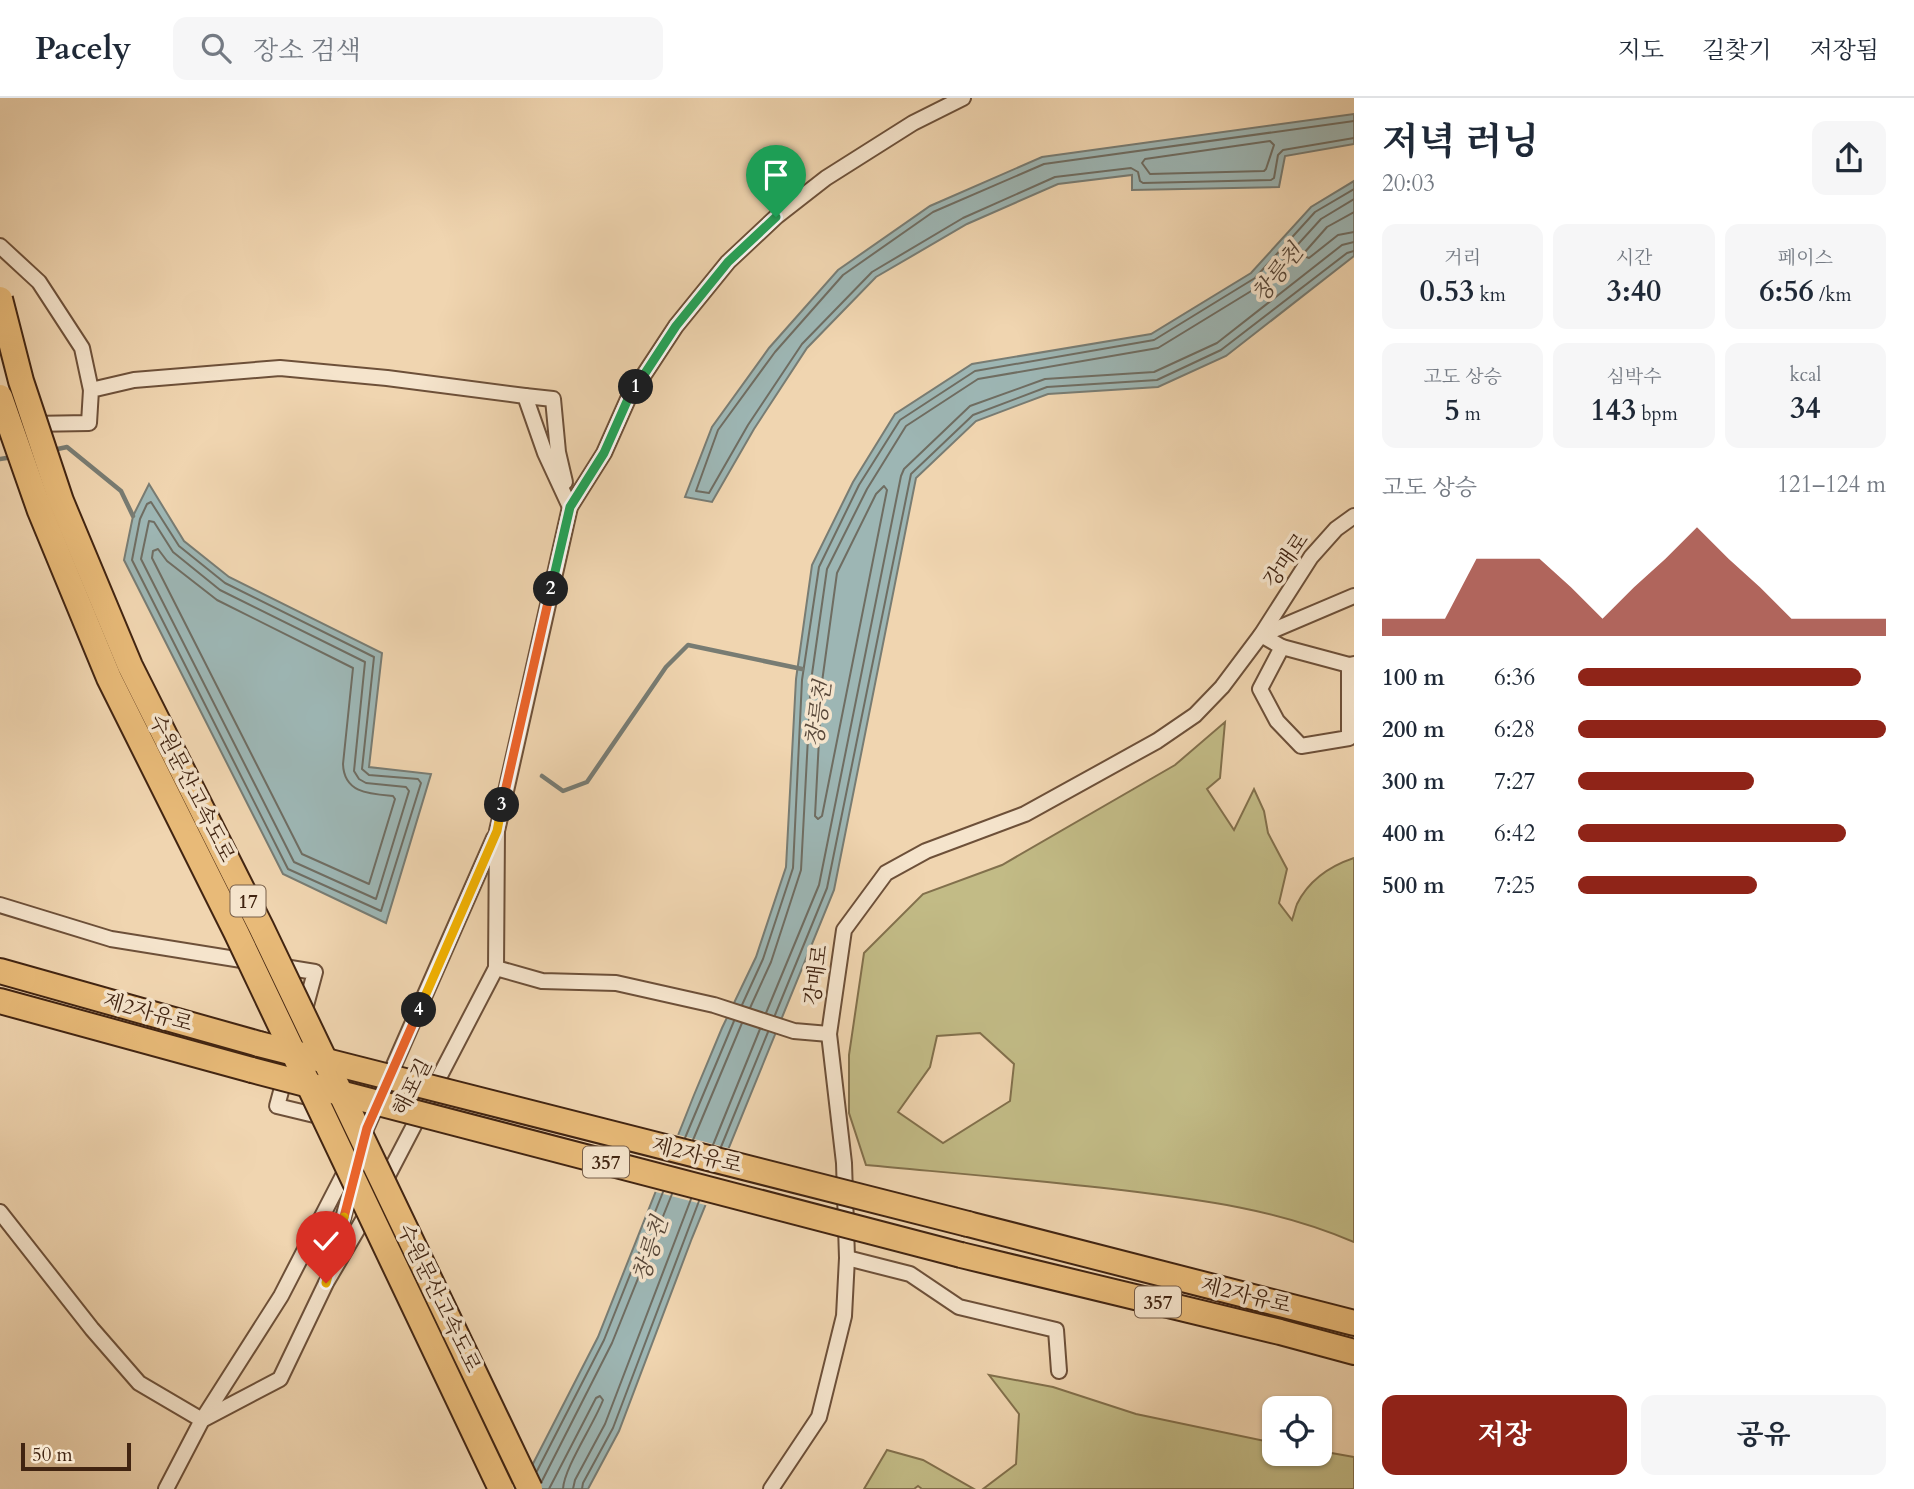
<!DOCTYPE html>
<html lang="ko">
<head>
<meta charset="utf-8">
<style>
  :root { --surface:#fff; --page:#f6f6f7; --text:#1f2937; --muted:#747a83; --line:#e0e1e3; --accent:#8f2418 }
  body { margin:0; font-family:Cardo,"Noto Serif KR",serif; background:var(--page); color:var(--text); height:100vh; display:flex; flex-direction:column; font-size:26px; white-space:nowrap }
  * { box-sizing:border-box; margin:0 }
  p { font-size:23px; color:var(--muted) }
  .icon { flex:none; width:38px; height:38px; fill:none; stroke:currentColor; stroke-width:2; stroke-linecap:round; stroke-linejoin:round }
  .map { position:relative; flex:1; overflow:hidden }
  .side { display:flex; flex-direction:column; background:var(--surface); width:560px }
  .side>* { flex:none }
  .fabs { position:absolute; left:1262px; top:1298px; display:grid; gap:14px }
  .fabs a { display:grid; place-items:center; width:70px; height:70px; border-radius:14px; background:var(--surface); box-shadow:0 2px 5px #0004; font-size:35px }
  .scale { position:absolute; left:21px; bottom:18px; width:110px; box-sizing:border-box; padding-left:7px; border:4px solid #412411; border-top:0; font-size:19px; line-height:24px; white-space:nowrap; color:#412411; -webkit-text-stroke:5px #f5e4cc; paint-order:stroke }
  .pin { position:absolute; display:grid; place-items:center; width:60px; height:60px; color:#fff; margin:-72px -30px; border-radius:50% 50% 50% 0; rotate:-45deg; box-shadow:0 0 7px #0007 }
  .pin .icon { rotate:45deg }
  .km { position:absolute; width:35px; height:35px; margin:-18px; border-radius:50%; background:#222; color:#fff; font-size:19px; line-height:35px; text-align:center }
  .round { display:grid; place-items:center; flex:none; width:74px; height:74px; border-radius:14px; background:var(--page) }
  .headline { display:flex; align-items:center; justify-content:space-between; height:119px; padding:0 28px }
  h1 { font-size:38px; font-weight:700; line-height:52px }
  .figures { display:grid; grid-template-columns:repeat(3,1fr); gap:10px; height:119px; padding:7px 28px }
  .figures div { display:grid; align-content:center; border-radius:14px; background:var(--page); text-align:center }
  .figures b { font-size:30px; font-weight:700 }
  .figures small { font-size:19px; font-weight:400 }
  .figures p { font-size:19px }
  .chart { height:196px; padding:14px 28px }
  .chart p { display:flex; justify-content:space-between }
  .chart svg { width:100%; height:126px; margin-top:7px; fill:var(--accent); opacity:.7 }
  .primary-button { display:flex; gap:14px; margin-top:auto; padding:14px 28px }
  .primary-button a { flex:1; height:80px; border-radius:14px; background:var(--accent); color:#fff; font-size:28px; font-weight:700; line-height:80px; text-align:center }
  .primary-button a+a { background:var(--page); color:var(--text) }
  ul { padding:0 28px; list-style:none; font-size:23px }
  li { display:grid; grid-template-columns:112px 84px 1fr; align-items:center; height:52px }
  li i { height:18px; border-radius:9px; background:var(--accent) }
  header { display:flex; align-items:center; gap:42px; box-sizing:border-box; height:98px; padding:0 35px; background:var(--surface); border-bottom:2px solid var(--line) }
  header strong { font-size:33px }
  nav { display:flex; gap:38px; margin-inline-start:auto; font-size:24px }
  .search { width:490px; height:63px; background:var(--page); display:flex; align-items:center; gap:18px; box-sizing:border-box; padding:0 24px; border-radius:14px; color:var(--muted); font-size:26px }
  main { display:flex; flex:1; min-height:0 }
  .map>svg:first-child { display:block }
  .green { fill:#c2bb86; stroke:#82704c; stroke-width:2; fill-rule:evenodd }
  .water { fill:#9db6b4; stroke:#787c73; stroke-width:2 }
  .pier { fill:#f0d5b0 }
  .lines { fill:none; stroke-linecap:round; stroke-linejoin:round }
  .shore { stroke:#6f6d62; stroke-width:2 }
  .stream { stroke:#787c73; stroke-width:4.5 }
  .street-casing { stroke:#6d5039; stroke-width:18 }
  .highway-casing { stroke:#412411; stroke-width:28 }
  .street { stroke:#f5e4cc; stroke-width:14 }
  .highway { stroke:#e8ba78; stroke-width:24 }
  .highway-bridge-casing { stroke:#412411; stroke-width:28; stroke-linecap:butt }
  .highway-bridge { stroke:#e8ba78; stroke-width:24 }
  .split-1-casing { stroke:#fff; stroke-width:14 }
  .split-2-casing { stroke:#fff; stroke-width:14 }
  .split-3-casing { stroke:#fff; stroke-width:14 }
  .split-4-casing { stroke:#fff; stroke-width:14 }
  .split-5-casing { stroke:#fff; stroke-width:14 }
  .split-6-casing { stroke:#fff; stroke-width:14 }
  .split-1 { stroke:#22a559; stroke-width:9 }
  .split-2 { stroke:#22a559; stroke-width:9 }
  .split-3 { stroke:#f0652b; stroke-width:9 }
  .split-4 { stroke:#f5b400; stroke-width:9 }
  .split-5 { stroke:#f0652b; stroke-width:9 }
  .split-6 { stroke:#f5b400; stroke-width:9 }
  .labels { text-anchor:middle; stroke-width:7; stroke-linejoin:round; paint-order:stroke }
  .shield { fill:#f5e4cc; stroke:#775e49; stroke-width:2 }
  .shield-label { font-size:19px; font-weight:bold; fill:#412411 }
  .street-label { font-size:21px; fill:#412411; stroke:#f5e4cc }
  .water-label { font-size:23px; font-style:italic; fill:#58483a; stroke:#f5e4cc }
</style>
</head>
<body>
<header>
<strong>Pacely</strong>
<div class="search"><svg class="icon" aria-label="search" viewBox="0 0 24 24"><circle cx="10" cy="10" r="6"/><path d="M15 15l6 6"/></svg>장소 검색</div>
<nav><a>지도</a><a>길찾기</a><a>저장됨</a></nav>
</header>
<main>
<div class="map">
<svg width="1354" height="1391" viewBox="0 0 1354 1391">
  <rect width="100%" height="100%" fill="#f0d5b0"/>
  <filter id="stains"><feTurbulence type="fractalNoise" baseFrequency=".00286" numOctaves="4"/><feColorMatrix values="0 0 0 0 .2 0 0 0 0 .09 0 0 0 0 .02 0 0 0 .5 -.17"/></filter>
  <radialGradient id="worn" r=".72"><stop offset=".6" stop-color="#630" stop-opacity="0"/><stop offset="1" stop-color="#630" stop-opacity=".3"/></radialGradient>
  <g class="green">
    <path d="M1225 624 1220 680 1207 691 1234 732 1254 691 1264 713 1268 735 1287 771 1279 805 1292 822C1294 817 1295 811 1297 806 1309 782 1330 768 1354 760V1144C1277 1111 1203 1102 1121 1092 1036 1082 951 1075 866 1067L849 1015V957L864 855 923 796 1002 767 1175 667ZM980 935 1014 966 1010 1003 943 1045 898 1014 930 969 937 938Z"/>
    <path d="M989 1277 1053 1289 1136 1316 1274 1345V1356H1320V1353L1354 1359V1391H983L1016 1366 1019 1316Z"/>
    <path d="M887 1352 923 1362 974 1391H922L918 1388 914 1391H864Z"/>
  </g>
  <g class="water">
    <path d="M1354 16V46L1285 58 1279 89 1132 92V77L1058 86 967 126 876 179 807 250 754 331 712 404 685 399 712 329 769 250 838 172 930 108 1042 59Z"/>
    <path d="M1354 83V158L1226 258 1158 289 1048 296 976 323 916 380 834 792 692 1140 619 1333 588 1391H520L598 1239 694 997 722 930 756 859 786 769 796 581 812 467 853 384 895 316 972 266 1151 236 1251 175 1311 109Z"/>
    <path d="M149 386 184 443 229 479 382 555 369 669 431 676 386 825 283 776 124 462 133 418Z"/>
  </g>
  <path class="pier" d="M675 1036 732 1051 709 1108 652 1093Z"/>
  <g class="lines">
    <g class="shore">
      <path d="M1354 23 1044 66 933 114 843 177 775 254 718 332 696 393 709 395 748 327 802 246 872 174 963 120 1055 79 1131 70 1138 74 1140 83 1143 85 1271 82 1274 80 1278 57 1283 52 1354 40"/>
      <path d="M1270 43 1274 47 1266 71 1264 73 1150 76 1142 65 1145 61Z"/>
      <path d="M1354 114 1327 129 1304 155V158L1309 160 1338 137 1354 134"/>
      <path d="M884 388 887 392 822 718 818 721 815 718 822 584 837 475 876 396Z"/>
      <path d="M151 404 179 448 225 485 374 559 362 671 369 677 418 681 421 685 381 813 288 771 132 462 140 421 147 406Z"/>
      <path d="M149 423 154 424 173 454 220 492 365 564 354 673 359 681 366 685 406 689 409 693 376 801 294 764 141 461Z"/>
      <path d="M158 451 167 463 217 502 353 570 343 666C344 695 369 696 393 698L395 701 369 786 302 756 152 460 153 453Z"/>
      <path d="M742 907 763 861 793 770 802 582 819 469 859 387 900 322 975 273 1154 242 1255 180 1315 114 1354 91"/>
      <path d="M750 910 771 864 801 772 811 583 827 471 867 391 906 328 978 281 1158 250 1261 187 1321 121 1354 101"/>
      <path d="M766 915 819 787 901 378 904 371 970 308 1045 281 1154 274 1217 245 1342 147 1354 144"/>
      <path d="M775 917 827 790 911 376 973 317 1047 289 1157 282 1221 252 1347 155 1354 153"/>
      <path d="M685 1040 734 923"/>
      <path d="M693 1042 742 925"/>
      <path d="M713 1047 760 931"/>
      <path d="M721 1049 768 934"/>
      <path d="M537 1373 604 1242 663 1094"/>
      <path d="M542 1383 612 1245 672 1096"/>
      <path d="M549 1391 596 1300 600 1298 603 1302C594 1326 564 1370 563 1391"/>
      <path d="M573 1391 575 1382 605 1326 691 1101"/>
      <path d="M582 1391 583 1385 613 1330 699 1103"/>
    </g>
    <g class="stream">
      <path d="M53 352 67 349 121 393 133 418"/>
      <path d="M0 361 13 359"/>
      <path d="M542 678 563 693 587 684 666 569 688 547 802 571"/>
    </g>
    <defs>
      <g id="street">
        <path d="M0 148 39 184 82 250 91 292"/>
        <path d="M525 298 553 301 558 354 565 384"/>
        <path d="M30 326 89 325 91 292 134 282 280 270 387 280 525 298 545 355 570 409"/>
        <path d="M1261 537 1282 549 1349 567 1354 566"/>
        <path d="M1262 537 1354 498"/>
        <path d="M1282 549 1260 591 1277 623 1301 648 1349 640V567"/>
        <path d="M0 807 111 841 254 864"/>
        <path d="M278 868 315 874 304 915"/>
        <path d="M496 870 542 883 616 885 714 907 794 933 829 936"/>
        <path d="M286 975 277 1008 360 1028"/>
        <path d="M361 1042 494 740"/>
        <path d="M382 1089 496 870 497 733 570 409 604 355 628 301 676 228 728 164 776 119 826 80 913 25 963 0"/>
        <path d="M0 1114 92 1231 139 1285 202 1322 281 1198 349 1066"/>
        <path d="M847 1160 910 1176 959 1209 1056 1232 1059 1273"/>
        <path d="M331 1165 353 1083"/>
        <path d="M166 1391 202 1322 280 1281 326 1185 370 1110"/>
        <path d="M771 1391 819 1319 844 1218 847 1160 844 1065 829 936 844 832 886 775 926 753 1025 716 1157 643 1195 617 1222 589 1261 537 1311 459 1336 431 1354 418"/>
      </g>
      <g id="highway">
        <path d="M0 873 259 946"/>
        <path d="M0 903 252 972"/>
        <path d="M968 1126 1354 1225"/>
        <path d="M961 1157 1280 1234 1354 1254"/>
      </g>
    </defs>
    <use href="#street" class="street-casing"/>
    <use href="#highway" class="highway-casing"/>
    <use href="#street" class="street"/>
    <use href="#highway" class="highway"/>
    <defs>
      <g id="highway-bridge">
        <path d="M0 201 21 283 61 403 130 568 261 829 530 1391"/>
        <path d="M0 299 40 413 109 580 236 834 501 1391"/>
        <path d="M259 946 968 1126"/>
        <path d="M252 972 961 1157"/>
      </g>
    </defs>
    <use href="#highway-bridge" class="highway-bridge-casing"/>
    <use href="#highway-bridge" class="highway-bridge"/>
  </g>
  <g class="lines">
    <defs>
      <path id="split-1" d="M636 289 676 228 728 164 776 119"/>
      <path id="split-2" d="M551 491 570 409 604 355 628 301 636 289"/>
      <path id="split-3" d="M502 707 551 491"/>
      <path id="split-4" d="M419 912 497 733 502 707"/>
      <path id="split-5" d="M344 1119 367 1030 419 912"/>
      <path id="split-6" d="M326 1185 344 1119"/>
    </defs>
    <use href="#split-1" class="split-1-casing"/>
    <use href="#split-2" class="split-2-casing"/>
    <use href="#split-3" class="split-3-casing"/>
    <use href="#split-4" class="split-4-casing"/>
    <use href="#split-5" class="split-5-casing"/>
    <use href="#split-6" class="split-6-casing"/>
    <use href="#split-1" class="split-1"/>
    <use href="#split-2" class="split-2"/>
    <use href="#split-3" class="split-3"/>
    <use href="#split-4" class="split-4"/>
    <use href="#split-5" class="split-5"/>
    <use href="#split-6" class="split-6"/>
  </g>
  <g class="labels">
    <g class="shield">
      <rect x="230.5" y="787.5" width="35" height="31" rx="5"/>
      <rect x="583" y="1048.5" width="46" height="31" rx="5"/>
      <rect x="1135" y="1188.5" width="46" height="31" rx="5"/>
    </g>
    <g class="shield-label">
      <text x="248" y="810">17</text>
      <text x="606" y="1071">357</text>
      <text x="1158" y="1211">357</text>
    </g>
    <g class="street-label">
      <text transform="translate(1286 462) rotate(-55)" y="7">강매로</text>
      <text transform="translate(192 690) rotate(63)" y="7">수원문산고속도로</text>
      <text transform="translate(816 877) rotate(-82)" y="7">강매로</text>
      <text transform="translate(148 914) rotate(16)" y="7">제2자유로</text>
      <text transform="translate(412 989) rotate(-63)" y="7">해포길</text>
      <text transform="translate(697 1057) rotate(14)" y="7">제2자유로</text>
      <text transform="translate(1246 1197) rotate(14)" y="7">제2자유로</text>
      <text transform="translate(439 1200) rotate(64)" y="7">수원문산고속도로</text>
    </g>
    <g class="water-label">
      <text transform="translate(1277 175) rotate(-52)" y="8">창릉천</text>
      <text transform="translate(818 616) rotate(-82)" y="8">창릉천</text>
      <text transform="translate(650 1151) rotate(-72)" y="8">창릉천</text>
    </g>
  </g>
  <rect width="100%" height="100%" filter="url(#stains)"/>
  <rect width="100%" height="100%" fill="url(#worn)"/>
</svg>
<div class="fabs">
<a><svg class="icon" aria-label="locate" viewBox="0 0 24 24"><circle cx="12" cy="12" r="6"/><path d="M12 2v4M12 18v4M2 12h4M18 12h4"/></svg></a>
</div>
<div class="scale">50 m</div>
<div class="pin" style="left:776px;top:119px;background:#1e9e55"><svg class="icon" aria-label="arrive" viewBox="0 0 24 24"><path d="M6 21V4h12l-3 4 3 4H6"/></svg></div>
<div class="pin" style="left:326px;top:1185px;background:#d93025"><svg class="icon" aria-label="check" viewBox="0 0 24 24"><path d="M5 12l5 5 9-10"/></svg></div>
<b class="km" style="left:636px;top:289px">1</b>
<b class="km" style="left:551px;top:491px">2</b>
<b class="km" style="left:502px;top:707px">3</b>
<b class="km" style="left:419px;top:912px">4</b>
</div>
<section class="side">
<div class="headline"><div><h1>저녁 러닝</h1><p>20:03</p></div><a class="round"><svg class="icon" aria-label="share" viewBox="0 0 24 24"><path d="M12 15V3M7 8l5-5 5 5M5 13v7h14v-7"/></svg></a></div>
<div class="figures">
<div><p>거리</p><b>0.53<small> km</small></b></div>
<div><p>시간</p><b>3:40</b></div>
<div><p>페이스</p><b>6:56<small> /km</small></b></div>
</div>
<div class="figures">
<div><p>고도 상승</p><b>5<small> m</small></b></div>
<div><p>심박수</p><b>143<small> bpm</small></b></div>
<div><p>kcal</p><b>34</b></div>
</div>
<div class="chart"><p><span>고도 상승</span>121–124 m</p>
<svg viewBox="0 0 160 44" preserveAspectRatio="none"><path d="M0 44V38L10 38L20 38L30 17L40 17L50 17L60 27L70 38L80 27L90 17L100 6L110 17L120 27L130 38L140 38L150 38L160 38V44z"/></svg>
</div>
<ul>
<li><b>100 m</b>6:36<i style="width:92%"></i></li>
<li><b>200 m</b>6:28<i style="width:100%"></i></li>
<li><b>300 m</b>7:27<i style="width:57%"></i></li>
<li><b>400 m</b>6:42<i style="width:87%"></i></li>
<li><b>500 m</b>7:25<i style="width:58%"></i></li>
</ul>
<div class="primary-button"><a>저장</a><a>공유</a></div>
</section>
</main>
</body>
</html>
